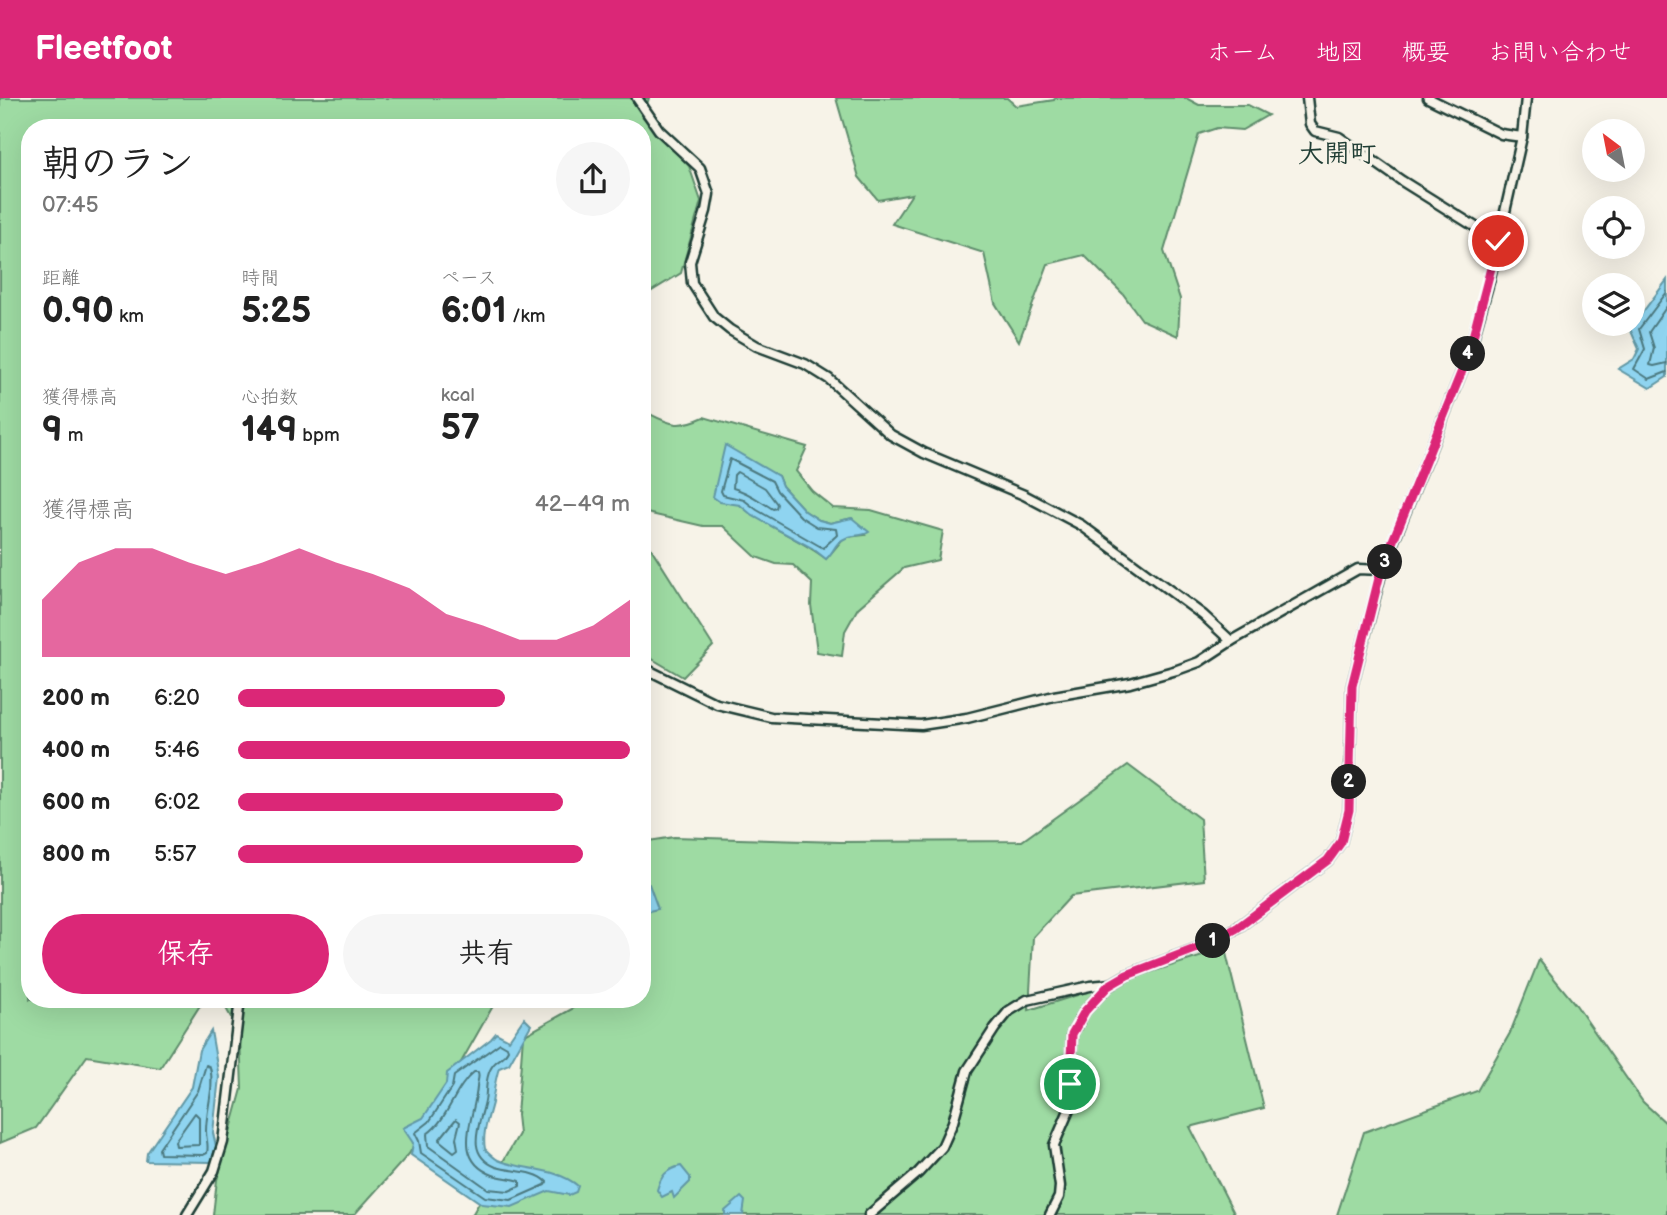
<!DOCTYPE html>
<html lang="ja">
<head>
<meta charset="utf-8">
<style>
  :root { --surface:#fff; --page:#f6f6f6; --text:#222; --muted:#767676; --accent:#db2777 }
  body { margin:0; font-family:"Balsamiq Sans","Klee One",sans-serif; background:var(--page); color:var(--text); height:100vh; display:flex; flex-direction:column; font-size:26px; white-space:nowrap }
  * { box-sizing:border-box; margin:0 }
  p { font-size:23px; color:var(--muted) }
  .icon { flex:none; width:38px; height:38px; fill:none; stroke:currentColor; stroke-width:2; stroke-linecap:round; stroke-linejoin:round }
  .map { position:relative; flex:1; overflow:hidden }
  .drawer { position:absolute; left:21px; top:21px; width:630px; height:889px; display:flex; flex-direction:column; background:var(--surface); border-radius:28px; box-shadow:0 7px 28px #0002 }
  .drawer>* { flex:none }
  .needle { width:46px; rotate:328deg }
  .controls { position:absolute; left:1582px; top:21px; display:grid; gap:14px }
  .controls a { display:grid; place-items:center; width:63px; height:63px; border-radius:50%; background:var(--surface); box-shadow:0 7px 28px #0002; font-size:35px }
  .pin { position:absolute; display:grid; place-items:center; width:60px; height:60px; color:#fff; margin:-30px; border:4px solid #fff; border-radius:50%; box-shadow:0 2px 7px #0007 }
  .km { position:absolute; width:35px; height:35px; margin:-18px; border-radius:50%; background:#222; color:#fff; font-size:19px; line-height:35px; text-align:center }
  .round { display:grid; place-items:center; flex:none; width:74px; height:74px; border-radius:37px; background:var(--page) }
  .head { display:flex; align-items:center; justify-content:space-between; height:119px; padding:0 21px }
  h1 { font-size:38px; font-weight:700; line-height:52px }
  .figures { display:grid; grid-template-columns:repeat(3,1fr); gap:10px; height:119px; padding:7px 21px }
  .figures div { display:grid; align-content:center }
  .figures b { font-size:35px; font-weight:700 }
  .figures small { font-size:19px; font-weight:400 }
  .figures p { font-size:19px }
  .chart { height:196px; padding:14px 21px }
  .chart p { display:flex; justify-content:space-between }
  .chart svg { width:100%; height:126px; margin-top:7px; fill:var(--accent); opacity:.7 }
  .action { display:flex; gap:14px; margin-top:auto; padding:14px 21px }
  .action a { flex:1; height:80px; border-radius:42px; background:var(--accent); color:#fff; font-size:28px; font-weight:700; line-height:80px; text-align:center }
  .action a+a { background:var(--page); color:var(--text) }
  ul { padding:0 21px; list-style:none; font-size:23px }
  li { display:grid; grid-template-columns:112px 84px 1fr; align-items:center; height:52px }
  li i { height:18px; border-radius:9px; background:var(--accent) }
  header { display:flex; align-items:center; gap:42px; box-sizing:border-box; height:98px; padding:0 35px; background:var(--accent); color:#fff }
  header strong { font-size:33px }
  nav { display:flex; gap:38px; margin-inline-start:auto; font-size:24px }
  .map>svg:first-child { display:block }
  .green { fill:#9edba3; stroke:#5e8c6c; stroke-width:2; fill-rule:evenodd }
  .water { fill:#8fd4f0; stroke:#6298a5; stroke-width:2 }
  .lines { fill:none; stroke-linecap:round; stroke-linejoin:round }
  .shore { stroke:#4c797f; stroke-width:2 }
  .minor-casing { stroke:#1f3d34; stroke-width:13 }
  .minor { stroke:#f7f3e8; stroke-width:8 }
  .route-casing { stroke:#fff; stroke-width:14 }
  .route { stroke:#db2777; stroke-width:9 }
  .labels { text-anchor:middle; stroke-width:6; stroke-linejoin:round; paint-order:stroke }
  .quarter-label { font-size:26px; font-weight:bold; fill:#1f3d34; stroke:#f7f3e8 }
</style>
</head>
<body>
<header>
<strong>Fleetfoot</strong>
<nav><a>ホーム</a><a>地図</a><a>概要</a><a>お問い合わせ</a></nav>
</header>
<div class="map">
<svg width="1667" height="1117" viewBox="0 0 1667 1117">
  <rect width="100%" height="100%" fill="#f7f3e8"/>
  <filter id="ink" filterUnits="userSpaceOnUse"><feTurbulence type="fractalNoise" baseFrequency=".0143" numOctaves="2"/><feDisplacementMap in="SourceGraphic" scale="14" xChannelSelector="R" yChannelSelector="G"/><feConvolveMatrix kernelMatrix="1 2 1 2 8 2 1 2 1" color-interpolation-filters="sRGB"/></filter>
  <g filter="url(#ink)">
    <g class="green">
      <path d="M0 0H649L643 19 689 68 701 103 681 175 642 199V30H30V901H207L199 909 160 970 87 958 36 1030 0 1045Z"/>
      <path d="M836 0H1007L1016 8 1054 2 1055 0H1186L1199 7H1248L1268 17 1242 32 1217 30 1199 36 1164 153 1180 201 1178 238 1142 222 1123 196 1084 157 1048 166 1019 243 995 205 984 155 892 126 912 96 878 102 859 79Z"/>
      <path d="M642 312C668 325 676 332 704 319L807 349 796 373 812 393 833 410 871 412 943 433 938 462 904 470 858 510 845 533 842 558 817 554 811 507 812 485 793 467 776 466 756 459 723 428H703L642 414ZM763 371 778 378 782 388 805 413 819 422 830 425 852 420 865 437 847 439 842 442 826 461C799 440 766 429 740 407Z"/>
      <path d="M642 436 713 548 683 579 642 555Z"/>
      <path d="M1128 667 1200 721 1204 782 1071 798 1033 839 1029 912 1225 851 1264 1010 1190 1029 1235 1117H472L519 1036 517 1017 523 938 572 911 577 901H642V810L647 783 642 785V744L674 739 840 744 1022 743Z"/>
      <path d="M1539 862 1576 907 1643 1004 1667 1026V1117H1337L1364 1034 1477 993 1510 935Z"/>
      <path d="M221 901H497L409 1056 354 1117H213L217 1082 242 991 240 936Z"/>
    </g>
    <g class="water">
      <path d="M1667 182V279L1650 290 1618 271 1634 261 1639 251 1630 231Z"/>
      <path d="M725 347 778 378 782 388 805 413 819 422 830 425 852 420 869 434C862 439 854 436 846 440 835 444 834 454 826 461L812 450 753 418 740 407 720 404 713 399Z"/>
      <path d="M649 786 658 811 649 813 642 821V787Z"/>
      <path d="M524 920 531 927 509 966 499 970C495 982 494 993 492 1005 488 1021 482 1035 485 1051 489 1055 494 1060 498 1062 524 1073 556 1069 578 1088L576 1094 569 1097 549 1093 512 1109 482 1106 411 1057 413 1045 403 1030 423 1020 446 986 447 975 491 941 496 935 509 942Z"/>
      <path d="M211 933 219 979 213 1035 216 1048 211 1064 146 1063 147 1055 192 989 199 952Z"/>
      <path d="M681 1068 690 1079V1084L674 1100 672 1094 662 1099 657 1092C661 1078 666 1071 681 1068Z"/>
      <path d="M741 1099 745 1103 743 1117H725V1113Z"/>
    </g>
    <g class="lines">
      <g class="shore">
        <path d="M1667 194 1639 231 1645 251 1634 271 1649 281 1667 274"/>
        <path d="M1667 208 1649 234 1654 250 1650 267 1654 268 1667 265"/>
        <path d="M730 361 772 383 777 393 801 419 817 429 836 431 837 437 823 450 757 412 744 402 723 397 721 393Z"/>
        <path d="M737 374 765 390 777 406 776 410 773 411C759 403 749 394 733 390L734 377Z"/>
        <path d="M500 945 507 949 508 952C503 962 498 960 493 967 485 977 487 992 485 1003 480 1027 464 1056 496 1069 512 1074 536 1072 547 1084L545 1087 511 1102 485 1099 421 1055 419 1043 415 1035 429 1024 452 989 454 978Z"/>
        <path d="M206 967 210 969C215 990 206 1011 206 1033 206 1041 209 1047 207 1055L203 1057 160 1056 159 1051 198 993Z"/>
        <path d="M474 974H478C480 980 477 982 477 989 475 1020 450 1061 493 1077 501 1080 511 1080 520 1083V1088L509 1093 488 1091 428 1048 427 1036C449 1021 454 990 474 974Z"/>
        <path d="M195 1015 199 1019V1047L176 1048 175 1043Z"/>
        <path d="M456 1021 460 1024 456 1040 458 1051 454 1054 439 1042Z"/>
      </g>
      <defs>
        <g id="minor">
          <path d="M637 0 659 32 700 70 709 96 706 113 690 164 692 185 714 219 730 232 757 248 805 266 829 281 891 337 924 355 1024 397 1081 427 1203 517 1231 543"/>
          <path d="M1307 0 1310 26 1315 33 1339 39 1402 83 1498 143"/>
          <path d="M1428 0 1501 36 1522 39"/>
          <path d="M642 569 717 606 771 619 921 627 967 620 1054 598 1130 585 1177 572 1199 564 1231 543 1358 471 1382 472"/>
          <path d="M187 1117 214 1073 223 1044 240 901"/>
          <path d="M869 1117 918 1075 942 1049 953 1024 967 973 995 930 1009 913 1027 902 1090 888 1112 886"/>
          <path d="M1050 1117 1059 1099 1060 1088 1054 1047 1069 1012 1072 936 1085 913 1108 888 1127 877 1208 846 1237 830 1328 762 1341 744 1349 712 1352 588 1382 472 1468 258 1489 184 1522 39 1526 0"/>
        </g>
      </defs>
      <use href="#minor" class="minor-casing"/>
      <use href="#minor" class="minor"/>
    </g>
  </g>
  <g class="lines" filter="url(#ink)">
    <defs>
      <path id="route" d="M1070 986 1072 936 1085 913 1108 888 1127 877 1208 846 1237 830 1328 762 1341 744 1349 712 1352 588 1381 472 1468 258 1498 143"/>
    </defs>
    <use href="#route" class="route-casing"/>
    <use href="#route" class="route"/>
  </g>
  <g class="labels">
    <g class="quarter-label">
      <text x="1337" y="64">大開町</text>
    </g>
  </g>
</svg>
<div class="controls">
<a><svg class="needle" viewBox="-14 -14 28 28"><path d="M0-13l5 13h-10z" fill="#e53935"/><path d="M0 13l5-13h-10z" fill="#767676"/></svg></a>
<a><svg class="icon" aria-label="locate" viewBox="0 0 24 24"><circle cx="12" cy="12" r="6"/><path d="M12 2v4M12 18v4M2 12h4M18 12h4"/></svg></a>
<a><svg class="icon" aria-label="layers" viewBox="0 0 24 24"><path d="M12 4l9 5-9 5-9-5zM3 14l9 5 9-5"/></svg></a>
</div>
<div class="pin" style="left:1070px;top:986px;background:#1e9e55"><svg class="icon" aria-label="arrive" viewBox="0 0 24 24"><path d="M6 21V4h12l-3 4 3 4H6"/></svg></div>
<div class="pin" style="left:1498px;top:143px;background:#d93025"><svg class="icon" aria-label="check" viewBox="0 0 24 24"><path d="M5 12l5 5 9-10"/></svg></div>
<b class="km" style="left:1213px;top:843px">1</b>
<b class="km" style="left:1349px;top:684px">2</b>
<b class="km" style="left:1385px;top:464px">3</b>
<b class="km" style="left:1468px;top:256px">4</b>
<section class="drawer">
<div class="head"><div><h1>朝のラン</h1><p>07:45</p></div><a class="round"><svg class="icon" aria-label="share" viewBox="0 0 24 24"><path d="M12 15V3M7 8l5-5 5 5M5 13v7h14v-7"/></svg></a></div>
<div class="figures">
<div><p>距離</p><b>0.90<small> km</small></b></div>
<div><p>時間</p><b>5:25</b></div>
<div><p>ペース</p><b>6:01<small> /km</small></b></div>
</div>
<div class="figures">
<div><p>獲得標高</p><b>9<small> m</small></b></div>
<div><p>心拍数</p><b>149<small> bpm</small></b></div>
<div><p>kcal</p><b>57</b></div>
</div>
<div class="chart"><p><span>獲得標高</span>42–49 m</p>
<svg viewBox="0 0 160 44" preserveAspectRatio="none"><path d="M0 44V24L10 11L20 6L30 6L40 11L50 15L60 11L70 6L80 11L90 15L100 20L110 29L120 33L130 38L140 38L150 33L160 24V44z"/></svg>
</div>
<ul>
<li><b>200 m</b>6:20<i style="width:68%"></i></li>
<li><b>400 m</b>5:46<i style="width:100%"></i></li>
<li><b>600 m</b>6:02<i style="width:83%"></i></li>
<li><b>800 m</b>5:57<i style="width:88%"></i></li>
</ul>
<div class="action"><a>保存</a><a>共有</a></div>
</section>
</div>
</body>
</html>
